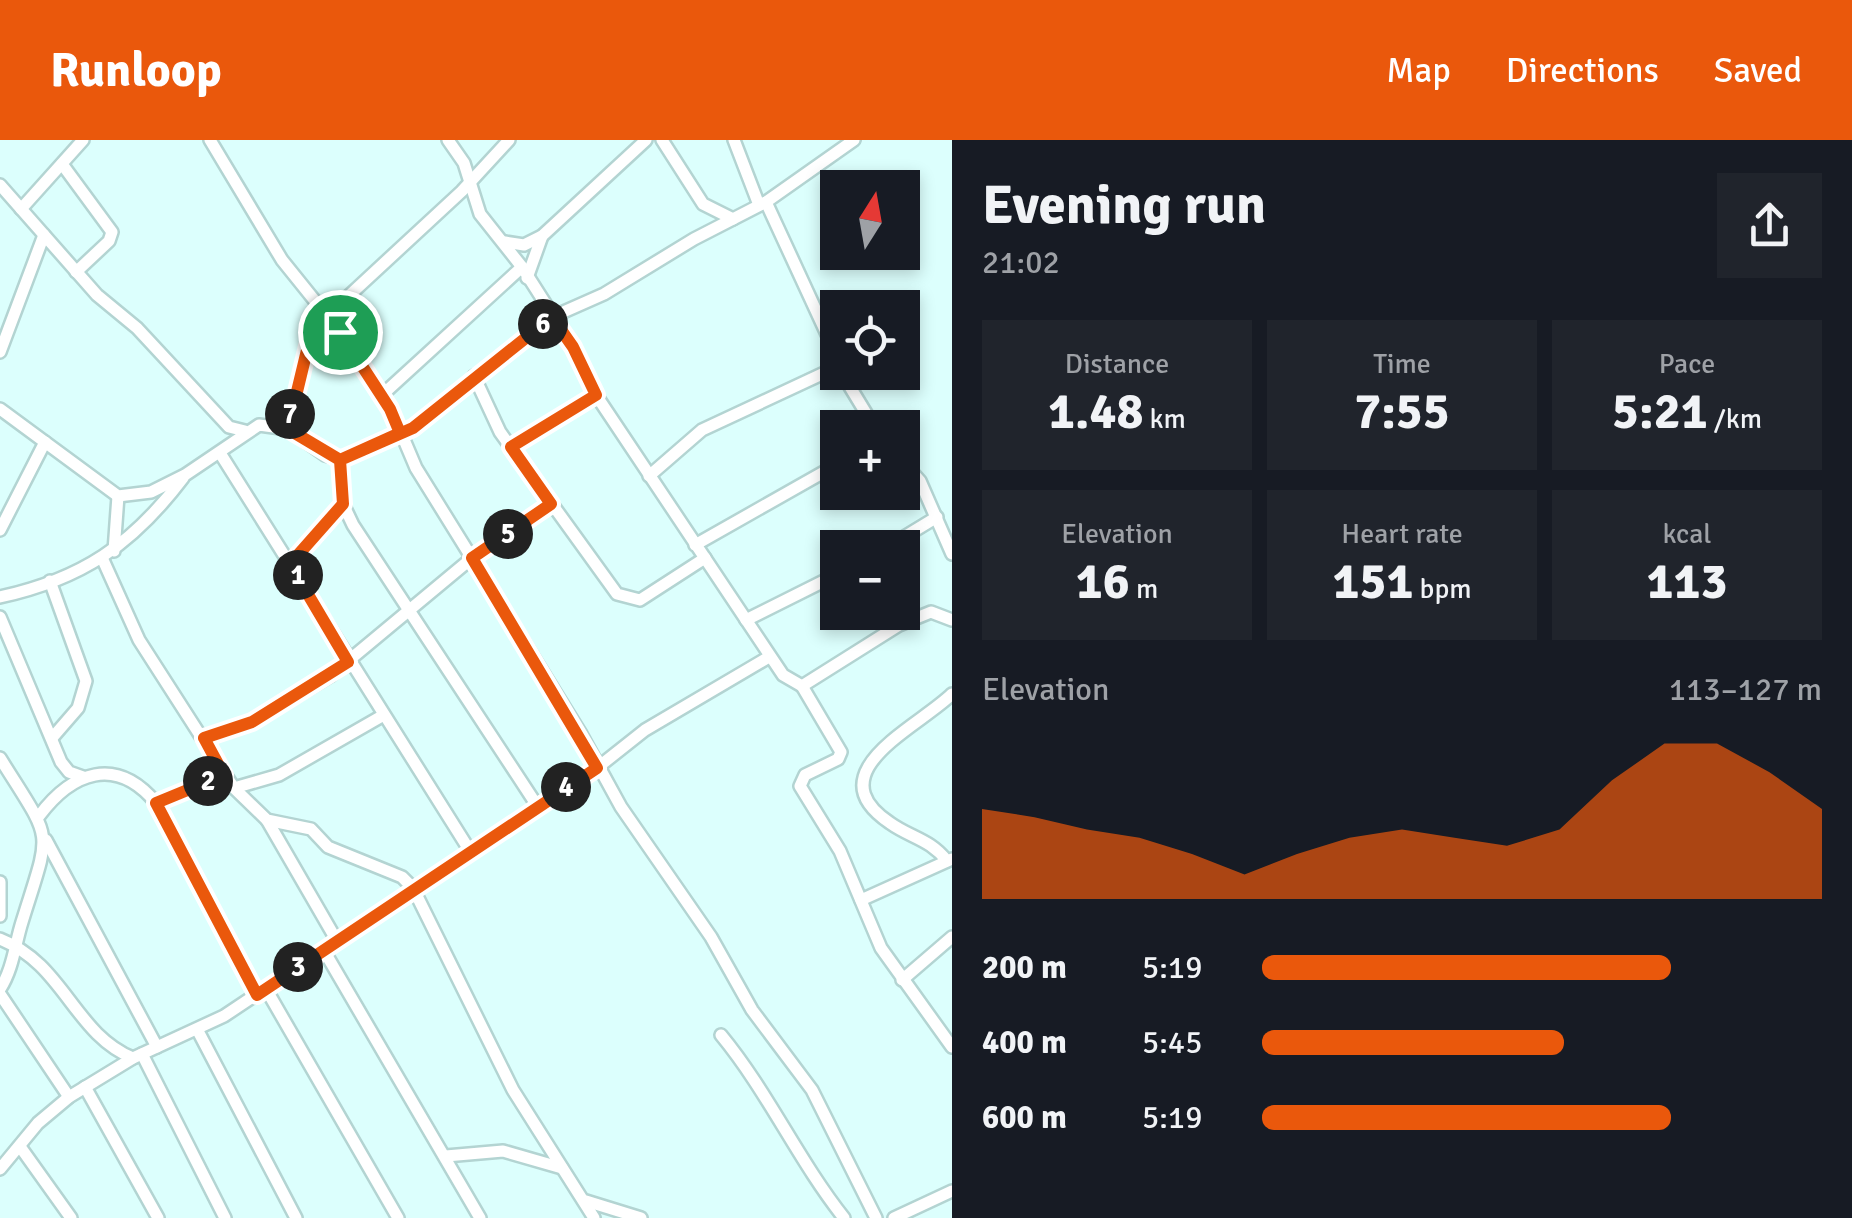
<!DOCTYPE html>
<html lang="en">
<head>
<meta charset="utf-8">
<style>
  :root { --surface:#171b24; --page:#20242c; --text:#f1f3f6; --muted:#9ea1a6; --accent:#ea580c }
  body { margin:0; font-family:Signika,sans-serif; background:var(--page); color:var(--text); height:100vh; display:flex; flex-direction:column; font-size:38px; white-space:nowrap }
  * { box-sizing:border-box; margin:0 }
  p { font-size:32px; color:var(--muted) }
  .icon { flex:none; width:55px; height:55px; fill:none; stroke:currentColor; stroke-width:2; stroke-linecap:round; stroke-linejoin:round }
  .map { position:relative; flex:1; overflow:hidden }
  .sheet { display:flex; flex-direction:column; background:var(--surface); width:900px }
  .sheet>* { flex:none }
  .needle { width:65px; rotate:11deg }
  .fabs { position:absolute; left:820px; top:30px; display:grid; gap:20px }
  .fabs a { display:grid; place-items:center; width:100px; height:100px; border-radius:0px; background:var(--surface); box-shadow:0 5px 15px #0003; font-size:50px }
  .pin { position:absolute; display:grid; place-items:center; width:85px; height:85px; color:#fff; margin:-42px; border:5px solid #fff; border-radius:50%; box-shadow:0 2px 10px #0007 }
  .km { position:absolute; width:50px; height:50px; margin:-25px; border-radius:50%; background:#222; color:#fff; font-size:28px; line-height:50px; text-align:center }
  .round { display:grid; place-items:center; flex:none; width:105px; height:105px; border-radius:0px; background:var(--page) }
  .headline { display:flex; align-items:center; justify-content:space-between; height:170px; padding:0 30px }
  h1 { font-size:55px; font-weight:700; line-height:75px }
  .figures { display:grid; grid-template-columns:repeat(3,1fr); gap:15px; height:170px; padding:10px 30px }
  .figures div { display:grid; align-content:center; border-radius:0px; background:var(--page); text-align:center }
  .figures b { font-size:50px; font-weight:700 }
  .figures small { font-size:28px; font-weight:400 }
  .figures p { font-size:28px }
  .chart { height:280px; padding:20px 30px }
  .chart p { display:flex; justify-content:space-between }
  .chart svg { width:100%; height:180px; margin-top:10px; fill:var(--accent); opacity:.7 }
  ul { padding:0 30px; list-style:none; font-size:32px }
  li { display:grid; grid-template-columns:160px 120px 1fr; align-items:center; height:75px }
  li i { height:25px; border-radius:12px; background:var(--accent) }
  header { display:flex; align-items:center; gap:60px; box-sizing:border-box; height:140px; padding:0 50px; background:var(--accent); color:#fff }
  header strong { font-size:48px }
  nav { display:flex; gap:55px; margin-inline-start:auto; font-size:35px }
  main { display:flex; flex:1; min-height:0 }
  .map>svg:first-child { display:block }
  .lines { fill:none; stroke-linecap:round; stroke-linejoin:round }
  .minor-casing { stroke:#b3d4d2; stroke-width:16 }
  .minor { stroke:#fff; stroke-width:11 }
  .route-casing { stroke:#fff; stroke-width:20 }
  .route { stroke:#ea580c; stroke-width:12 }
</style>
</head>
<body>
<header>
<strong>Runloop</strong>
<nav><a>Map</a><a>Directions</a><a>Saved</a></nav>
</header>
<main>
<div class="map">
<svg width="952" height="1078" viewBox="0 0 952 1078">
  <rect width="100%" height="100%" fill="#dcfffd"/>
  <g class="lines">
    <defs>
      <g id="minor">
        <path d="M210 0 282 120 340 192 391 269 416 328 581 594 621 667 711 797 752 870 812 950 876 1078"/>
        <path d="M448 0 464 23 480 74 522 127 573 207 596 255 783 535 802 546 899 485 931 472 952 480"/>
        <path d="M662 0 703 64 733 79"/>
        <path d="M734 0 759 65"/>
        <path d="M62 24 112 92 109 101 76 132"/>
        <path d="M0 45 97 155 137 188 229 287 245 291"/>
        <path d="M766 62 831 203 838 228"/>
        <path d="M21 69 83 0"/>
        <path d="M505 102 524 105 542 96 646 0"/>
        <path d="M527 138 542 96"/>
        <path d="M0 212 44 95"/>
        <path d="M841 232 875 288"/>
        <path d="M474 236 500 292 617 454 640 460 705 418"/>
        <path d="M381 256 522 127"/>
        <path d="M0 269 118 356 151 352 185 335 259 285 288 289 325 315 340 319 413 288 552 177 604 154 694 99 766 62 854 0"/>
        <path d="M288 289 308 206 327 176 462 51 509 0"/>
        <path d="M511 307 596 255"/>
        <path d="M220 313 470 711"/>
        <path d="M340 319 343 364 353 385 538 667"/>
        <path d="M902 321 920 341 952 414"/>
        <path d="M649 336 702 290 837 227"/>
        <path d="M0 390 45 302"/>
        <path d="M695 405 838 324"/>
        <path d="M886 408 937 377"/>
        <path d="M114 411 118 356"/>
        <path d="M103 420 139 500 234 648 267 680 311 689 328 707 402 737 413 748 513 950 594 1078"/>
        <path d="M290 423 343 364"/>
        <path d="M50 441 86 541 78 568 52 598"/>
        <path d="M0 457C82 439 132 405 183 338"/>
        <path d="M0 477 61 622 69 632 83 637"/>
        <path d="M746 480 838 434"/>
        <path d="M802 546 841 612 838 619 805 635 800 646 840 711 881 808 952 907"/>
        <path d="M205 598 253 582 330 536 472 418 551 364"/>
        <path d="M0 618C54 705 52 685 22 782 15 804 13 829 0 849"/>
        <path d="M234 648 279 635 382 576"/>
        <path d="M156 663 224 635"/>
        <path d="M39 676C72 632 116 615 156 663L257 855"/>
        <path d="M267 680 337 801"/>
        <path d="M46 700 157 907"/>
        <path d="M947 721C930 699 911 698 890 683 814 632 919 587 952 554"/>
        <path d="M0 742V776"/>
        <path d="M861 760 952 719"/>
        <path d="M0 799C64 824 74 894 133 918"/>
        <path d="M323 809 480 1078"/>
        <path d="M902 840 952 797"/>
        <path d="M266 849 398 1078"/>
        <path d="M0 854 69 957"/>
        <path d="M198 891 296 1078"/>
        <path d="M721 895C768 952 798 1020 844 1078"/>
        <path d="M142 914 225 1078"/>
        <path d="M85 947 158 1078"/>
        <path d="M21 1008 71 1078"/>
        <path d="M446 1016 503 1011 562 1028"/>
        <path d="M0 1029 38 983 69 957 133 918 224 876 597 628 645 590 769 517"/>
        <path d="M586 1061 641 1078"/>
        <path d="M894 1078 952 1051"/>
      </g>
    </defs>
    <use href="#minor" class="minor-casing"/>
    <use href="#minor" class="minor"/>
  </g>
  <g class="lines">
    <defs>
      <path id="route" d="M340 192 390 269 400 293 340 320 343 364 290 424 348 522 252 582 204 598 224 635 156 663 257 855 597 628 472 418 551 364 511 307 596 255 573 207 552 177 413 288 340 320 288 289 308 206 326 176 340 192"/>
    </defs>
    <use href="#route" class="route-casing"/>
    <use href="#route" class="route"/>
  </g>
</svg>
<div class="fabs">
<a><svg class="needle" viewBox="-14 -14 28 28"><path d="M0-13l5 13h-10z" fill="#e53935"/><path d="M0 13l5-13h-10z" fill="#9ea1a6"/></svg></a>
<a><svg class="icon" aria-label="locate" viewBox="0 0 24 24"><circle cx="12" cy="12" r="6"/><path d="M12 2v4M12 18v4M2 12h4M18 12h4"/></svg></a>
<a>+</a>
<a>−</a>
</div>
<div class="pin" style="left:340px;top:192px;background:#1e9e55"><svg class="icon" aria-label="arrive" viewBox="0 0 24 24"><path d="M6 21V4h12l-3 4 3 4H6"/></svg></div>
<b class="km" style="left:298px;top:435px">1</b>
<b class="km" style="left:208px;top:641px">2</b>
<b class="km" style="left:298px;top:827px">3</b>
<b class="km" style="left:566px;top:647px">4</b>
<b class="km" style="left:508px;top:394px">5</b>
<b class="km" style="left:543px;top:184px">6</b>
<b class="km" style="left:290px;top:274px">7</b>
</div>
<section class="sheet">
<div class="headline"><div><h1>Evening run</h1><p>21:02</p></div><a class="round"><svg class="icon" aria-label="share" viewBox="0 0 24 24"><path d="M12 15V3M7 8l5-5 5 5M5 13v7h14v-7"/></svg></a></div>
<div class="figures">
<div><p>Distance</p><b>1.48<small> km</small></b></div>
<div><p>Time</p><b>7:55</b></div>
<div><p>Pace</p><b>5:21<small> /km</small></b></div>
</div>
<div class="figures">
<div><p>Elevation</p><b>16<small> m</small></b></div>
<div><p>Heart rate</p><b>151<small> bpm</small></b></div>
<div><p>kcal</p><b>113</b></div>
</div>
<div class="chart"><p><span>Elevation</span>113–127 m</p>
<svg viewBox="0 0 160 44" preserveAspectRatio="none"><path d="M0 44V22L10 24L20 27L30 29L40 33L50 38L60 33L70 29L80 27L90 29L100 31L110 27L120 15L130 6L140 6L150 13L160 22V44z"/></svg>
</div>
<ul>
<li><b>200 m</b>5:19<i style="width:73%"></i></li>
<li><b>400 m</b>5:45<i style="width:54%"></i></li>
<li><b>600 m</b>5:19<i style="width:73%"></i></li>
</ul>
</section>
</main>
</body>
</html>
